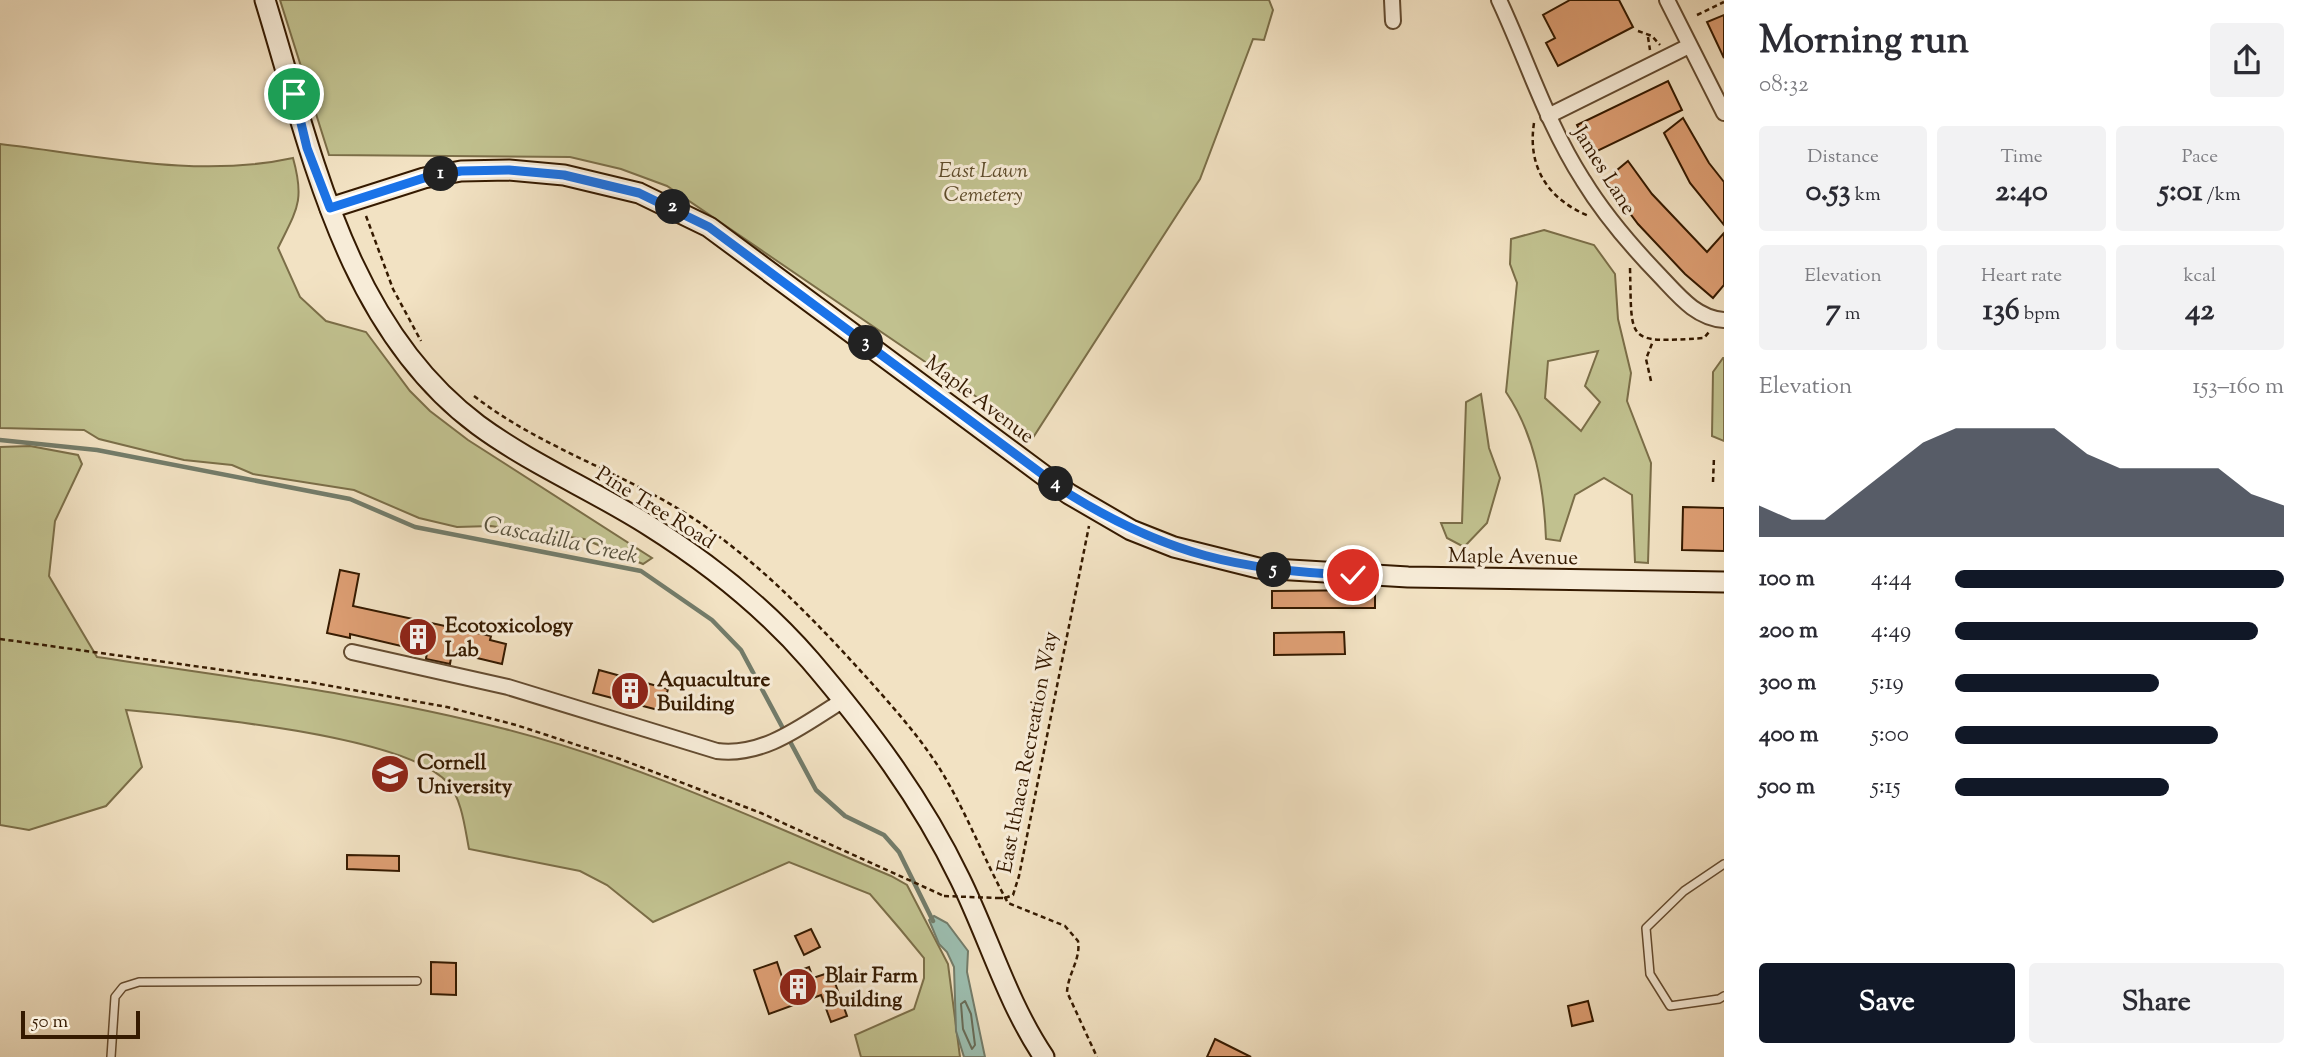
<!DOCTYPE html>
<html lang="en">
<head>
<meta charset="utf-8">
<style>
  :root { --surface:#fff; --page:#f2f2f3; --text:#2b2b33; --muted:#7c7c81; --accent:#111827 }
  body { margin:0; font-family:"Sorts Mill Goudy",serif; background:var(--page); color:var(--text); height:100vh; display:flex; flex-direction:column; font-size:26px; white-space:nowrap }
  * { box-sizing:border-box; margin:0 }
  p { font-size:23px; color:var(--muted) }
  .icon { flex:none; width:38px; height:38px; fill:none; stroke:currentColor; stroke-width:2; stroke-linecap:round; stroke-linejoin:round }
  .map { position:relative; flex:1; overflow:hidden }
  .details { display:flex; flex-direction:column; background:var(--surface); width:595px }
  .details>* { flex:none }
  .scale { position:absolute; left:21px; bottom:18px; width:119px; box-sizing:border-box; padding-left:7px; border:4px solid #351a00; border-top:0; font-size:19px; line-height:24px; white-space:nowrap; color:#351a00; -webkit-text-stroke:5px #f7ecd8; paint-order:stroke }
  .pin { position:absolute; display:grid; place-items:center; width:60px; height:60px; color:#fff; margin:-30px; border:4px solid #fff; border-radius:50%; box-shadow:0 2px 7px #0007 }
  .km { position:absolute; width:35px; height:35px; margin:-18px; border-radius:50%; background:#222; color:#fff; font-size:19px; line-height:35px; text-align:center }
  .round { display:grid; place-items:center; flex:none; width:74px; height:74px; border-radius:7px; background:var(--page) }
  .summary { display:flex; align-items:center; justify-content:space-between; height:119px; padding:0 35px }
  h1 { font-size:38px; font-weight:700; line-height:52px }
  .stats { display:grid; grid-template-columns:repeat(3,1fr); gap:10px; height:119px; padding:7px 35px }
  .stats div { display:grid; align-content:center; border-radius:7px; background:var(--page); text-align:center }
  .stats b { font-size:30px; font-weight:700 }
  .stats small { font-size:19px; font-weight:400 }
  .stats p { font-size:19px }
  .chart { height:196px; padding:14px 35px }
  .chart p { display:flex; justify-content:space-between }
  .chart svg { width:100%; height:126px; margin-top:7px; fill:var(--accent); opacity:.7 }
  .primary-button { display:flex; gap:14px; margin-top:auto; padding:14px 35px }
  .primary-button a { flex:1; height:80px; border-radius:7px; background:var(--accent); color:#fff; font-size:28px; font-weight:700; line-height:80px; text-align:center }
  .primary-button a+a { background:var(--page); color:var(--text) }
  ul { padding:0 35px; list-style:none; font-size:23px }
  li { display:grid; grid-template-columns:112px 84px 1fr; align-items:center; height:52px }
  li i { height:18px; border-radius:9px; background:var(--accent) }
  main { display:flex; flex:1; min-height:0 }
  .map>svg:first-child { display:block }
  .green { fill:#c1c18f; stroke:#7b6e48; stroke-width:2; fill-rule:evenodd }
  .water { fill:#9cbeb0; stroke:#737c6a; stroke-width:2 }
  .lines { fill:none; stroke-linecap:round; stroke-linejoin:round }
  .shore { stroke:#686c58; stroke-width:2 }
  .stream { stroke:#737c6a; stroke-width:4.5 }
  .building { fill:#dd9e73; stroke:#351a00; stroke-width:2 }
  .lane-casing { stroke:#644c31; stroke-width:10 }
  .street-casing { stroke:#644c31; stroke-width:18 }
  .secondary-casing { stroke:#351a00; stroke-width:23 }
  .path { stroke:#351a00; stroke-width:2.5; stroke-dasharray:5 3.5; stroke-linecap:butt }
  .lane { stroke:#f7ecd8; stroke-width:7 }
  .street { stroke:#f7ecd8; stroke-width:14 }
  .secondary { stroke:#f7ecd8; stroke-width:19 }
  .path-bridge { stroke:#351a00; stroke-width:2.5; stroke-dasharray:5 3.5; stroke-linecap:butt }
  .route-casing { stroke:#fff; stroke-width:14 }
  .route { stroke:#1a73e8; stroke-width:9 }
  .labels { text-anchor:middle; stroke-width:6; stroke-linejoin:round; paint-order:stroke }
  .park-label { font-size:21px; font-style:italic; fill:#5f4c2b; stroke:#f7ecd8 }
  .street-label { font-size:21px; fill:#351a00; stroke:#f7ecd8 }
  .poi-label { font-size:21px; font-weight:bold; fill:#351a00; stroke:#f7ecd8; text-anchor:start }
  .water-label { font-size:23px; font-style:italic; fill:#59533e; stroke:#f7ecd8 }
</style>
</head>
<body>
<main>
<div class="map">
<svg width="1724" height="1057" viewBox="0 0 1724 1057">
  <rect width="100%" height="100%" fill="#f2e2c3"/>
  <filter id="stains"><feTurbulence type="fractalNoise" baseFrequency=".00286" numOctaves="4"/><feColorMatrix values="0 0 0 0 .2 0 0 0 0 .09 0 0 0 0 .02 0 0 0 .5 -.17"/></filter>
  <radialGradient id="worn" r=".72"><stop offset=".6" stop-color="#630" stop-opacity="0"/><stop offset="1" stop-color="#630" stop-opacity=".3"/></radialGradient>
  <g class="green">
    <path d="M280 0H1269L1273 10 1264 40 1253 39 1200 179 1034 436 667 186 621 169 570 157 329 155Z"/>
    <path d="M0 144C96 155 197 179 293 158 305 201 297 209 278 248L300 297 326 321 366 332 410 391 430 411 468 440 652 558 643 564 584 539 491 526 457 527 419 518 354 490 253 474 232 465 184 460 99 439 84 430 0 428Z"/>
    <path d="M1544 230 1594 245 1615 274 1618 319 1631 373 1627 401 1651 463 1648 563 1635 562 1632 495 1604 478 1575 495 1560 541 1546 539C1544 487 1535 435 1506 392L1517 283 1510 264 1511 239ZM1598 351 1585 386 1600 402 1581 431 1545 398 1548 361Z"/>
    <path d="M1723 358H1724V441L1712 436 1713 372Z"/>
    <path d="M1481 394 1489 448 1500 478 1487 523 1464 547 1447 538 1441 523H1462L1466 402Z"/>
    <path d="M30 446 78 455 82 464 55 521 49 576 97 657C234 678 370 694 505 729 638 763 765 823 891 876L907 885 948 964 960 1057H861L855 1035 914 1009 924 978V958L900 929 870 894 789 862 653 922 607 885 580 871 469 849C465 829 462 799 448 783 406 735 193 716 126 710L142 767 106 806 29 830 0 825V447Z"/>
  </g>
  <path class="water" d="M934 916 947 923 968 951 967 972 985 1057H964L956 1031 954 967 947 952 939 944 929 920Z"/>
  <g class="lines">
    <path class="shore" d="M965 1001 971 1014 975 1045 972 1049 963 1029 961 1004Z"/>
    <path class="stream" d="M0 440 97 450 350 499 415 527 641 571 712 620 741 650 816 790 845 816 884 835 899 852 933 921"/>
  </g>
  <g class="building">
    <path d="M1570 0H1619L1633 27 1558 66 1546 43 1555 38 1543 15Z"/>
    <path d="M1724 15V58L1707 22Z"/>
    <path d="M1668 81 1682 110 1591 154 1577 125Z"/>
    <path d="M1683 118 1709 163 1724 182V225L1690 183 1664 133Z"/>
    <path d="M1628 161 1652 194 1707 252 1724 233V285L1713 298 1685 274 1638 224 1605 180Z"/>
    <path d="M1683 507 1724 508V551L1682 550Z"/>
    <path d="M340 570 359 574 353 606 491 636 490 640 506 644 502 664 452 652 450 664 426 659 427 652 350 634V638L327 633Z"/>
    <path d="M1375 590V608H1272V591Z"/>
    <path d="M1344 632 1345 654 1274 655V633Z"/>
    <path d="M599 670 668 689 662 711 593 693Z"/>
    <path d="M347 855 399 856V871L347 869Z"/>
    <path d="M811 929 820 947 804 955 795 936Z"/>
    <path d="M431 962 456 963V995L431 994Z"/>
    <path d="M777 962 782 977 809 967 813 978 831 972 847 1016 831 1022 821 995 769 1014 754 970Z"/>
    <path d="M1588 1001 1593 1021 1572 1026 1568 1006Z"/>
    <path d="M1215 1039 1251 1057H1207Z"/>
  </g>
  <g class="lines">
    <defs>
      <g id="lane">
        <path d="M1724 864 1684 891 1646 928 1650 974 1670 1006 1719 999 1724 996"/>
        <path d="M111 1057 115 997 123 987 139 982 417 981"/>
      </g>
      <g id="street">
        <path d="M1392 0 1393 21"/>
        <path d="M1499 0C1527 60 1547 124 1583 180 1605 216 1631 246 1660 276 1679 296 1696 318 1724 320"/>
        <path d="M1667 0 1724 113"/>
        <path d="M1548 116 1689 46"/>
        <path d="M352 652 508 687 717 751C764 757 803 725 842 701"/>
      </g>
      <g id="secondary">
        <path d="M265 0C311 149 345 326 478 425 531 464 593 490 648 525 707 562 764 607 810 660 868 728 921 798 960 879 989 938 1007 1002 1044 1057"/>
        <path d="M330 208 424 178 461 171 509 170 564 175 639 193 709 227 1069 494 1131 530 1174 547 1258 568 1408 577 1724 582"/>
      </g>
    </defs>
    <use href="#lane" class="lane-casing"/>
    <use href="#street" class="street-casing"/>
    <use href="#secondary" class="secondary-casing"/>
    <g class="path">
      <path d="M1697 15 1724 2"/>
      <path d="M1638 31 1652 36 1660 45"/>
      <path d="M1648 37 1650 50"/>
      <path d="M1534 123C1527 168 1549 200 1589 216"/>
      <path d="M366 216 393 289 421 341"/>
      <path d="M1630 268C1632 343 1625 343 1704 338L1709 332"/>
      <path d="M1651 381 1646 359 1653 341"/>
      <path d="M474 396C532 441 601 465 665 501 743 545 808 613 868 679 892 706 918 735 938 766 966 810 983 858 1008 903L1065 926 1078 941C1081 959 1068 974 1067 992L1097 1057"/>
      <path d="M1713 482 1714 457"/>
      <path d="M0 639 309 682 447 707 516 725 620 759 761 813 944 896"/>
      <path d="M998 898H1005"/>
      <path d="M1005 898 1013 895 1019 876 1089 526"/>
    </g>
    <use href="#lane" class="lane"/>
    <use href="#street" class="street"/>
    <use href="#secondary" class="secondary"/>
    <path class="path-bridge" d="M944 896 998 898"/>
  </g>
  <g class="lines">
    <defs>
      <path id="route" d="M294 94 307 148 330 208 424 178 461 171 509 170 564 175 639 193 709 227 1069 494C1166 554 1240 571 1353 575"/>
    </defs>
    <use href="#route" class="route-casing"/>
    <use href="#route" class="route"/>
  </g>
  <defs>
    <symbol id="building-disc" viewBox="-11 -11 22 22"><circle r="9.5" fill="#8f2418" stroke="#f7ecd8"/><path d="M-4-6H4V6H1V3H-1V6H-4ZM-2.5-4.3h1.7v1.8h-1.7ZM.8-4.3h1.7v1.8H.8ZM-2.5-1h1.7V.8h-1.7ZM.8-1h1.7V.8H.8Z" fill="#fff"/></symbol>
    <symbol id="university-disc" viewBox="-11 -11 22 22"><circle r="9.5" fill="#8f2418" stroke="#f7ecd8"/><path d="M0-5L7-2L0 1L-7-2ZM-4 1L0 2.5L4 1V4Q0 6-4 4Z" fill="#fff"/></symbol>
  </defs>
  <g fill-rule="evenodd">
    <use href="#building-disc" x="396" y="615" width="44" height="44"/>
    <use href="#building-disc" x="608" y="669" width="44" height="44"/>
    <use href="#university-disc" x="368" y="752" width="44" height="44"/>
    <use href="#building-disc" x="776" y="965" width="44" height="44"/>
  </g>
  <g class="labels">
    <g class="park-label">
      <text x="983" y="177">East Lawn<tspan x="983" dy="24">Cemetery</tspan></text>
    </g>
    <g class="street-label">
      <text transform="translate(1605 170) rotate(58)" y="7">James Lane</text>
      <text transform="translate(980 399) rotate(37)" y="7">Maple Avenue</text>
      <text transform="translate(656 507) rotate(32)" y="7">Pine Tree Road</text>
      <text transform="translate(1513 556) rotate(1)" y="7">Maple Avenue</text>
      <text transform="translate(1027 752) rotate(-79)" y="7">East Ithaca Recreation Way</text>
    </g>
    <g class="poi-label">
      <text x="445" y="632">Ecotoxicology<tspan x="445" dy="24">Lab</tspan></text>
      <text x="657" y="686">Aquaculture<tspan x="657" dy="24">Building</tspan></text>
      <text x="417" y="769">Cornell<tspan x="417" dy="24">University</tspan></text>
      <text x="825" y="982">Blair Farm<tspan x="825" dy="24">Building</tspan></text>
    </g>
    <g class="water-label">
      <text transform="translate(561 539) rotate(12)" y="8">Cascadilla Creek</text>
    </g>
  </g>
  <rect width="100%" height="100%" filter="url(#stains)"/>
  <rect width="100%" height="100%" fill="url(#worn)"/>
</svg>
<div class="scale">50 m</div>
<div class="pin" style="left:294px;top:94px;background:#1e9e55"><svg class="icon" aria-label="arrive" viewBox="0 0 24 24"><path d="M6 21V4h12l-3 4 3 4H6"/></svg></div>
<div class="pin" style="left:1353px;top:575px;background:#d93025"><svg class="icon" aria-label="check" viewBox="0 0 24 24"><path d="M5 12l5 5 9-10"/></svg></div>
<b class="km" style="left:441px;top:174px">1</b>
<b class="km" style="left:673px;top:207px">2</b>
<b class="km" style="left:866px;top:343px">3</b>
<b class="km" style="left:1056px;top:484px">4</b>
<b class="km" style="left:1274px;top:570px">5</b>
</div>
<section class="details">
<div class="summary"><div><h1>Morning run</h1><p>08:32</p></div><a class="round"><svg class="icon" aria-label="share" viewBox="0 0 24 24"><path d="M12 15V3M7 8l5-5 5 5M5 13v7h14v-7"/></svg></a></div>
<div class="stats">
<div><p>Distance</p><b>0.53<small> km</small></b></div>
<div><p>Time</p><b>2:40</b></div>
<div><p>Pace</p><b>5:01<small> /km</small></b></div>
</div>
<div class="stats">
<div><p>Elevation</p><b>7<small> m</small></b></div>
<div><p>Heart rate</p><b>136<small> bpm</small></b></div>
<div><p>kcal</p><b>42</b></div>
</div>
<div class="chart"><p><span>Elevation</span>153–160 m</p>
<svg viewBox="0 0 160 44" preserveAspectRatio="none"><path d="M0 44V33L10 38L20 38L30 29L40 20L50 11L60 6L70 6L80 6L90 6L100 15L110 20L120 20L130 20L140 20L150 29L160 33V44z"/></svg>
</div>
<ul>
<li><b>100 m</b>4:44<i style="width:100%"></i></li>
<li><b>200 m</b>4:49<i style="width:92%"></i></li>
<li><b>300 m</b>5:19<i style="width:62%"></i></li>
<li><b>400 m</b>5:00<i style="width:80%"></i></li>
<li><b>500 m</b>5:15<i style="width:65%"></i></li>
</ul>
<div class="primary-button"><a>Save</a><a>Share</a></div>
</section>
</main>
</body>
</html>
